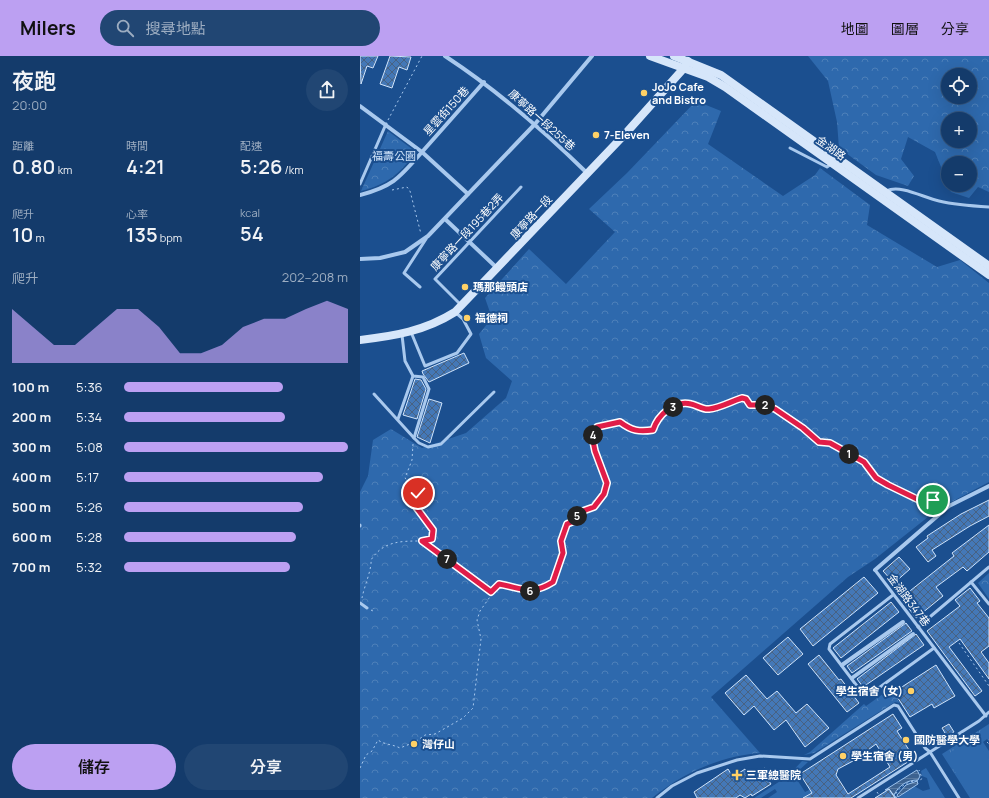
<!DOCTYPE html>
<html lang="zh-TW">
<head>
<meta charset="utf-8">
<style>
  :root { --surface:#143b6b; --page:#214673; --text:#f1f3f6; --muted:#9dadc1; --line:#33557e; --accent:#bca0f2 }
  body { margin:0; font-family:Manrope,"Noto Sans TC",sans-serif; background:var(--page); color:var(--text); height:100vh; display:flex; flex-direction:column; font-size:15px; white-space:nowrap }
  * { box-sizing:border-box; margin:0 }
  p { font-size:13px; color:var(--muted) }
  .icon { flex:none; width:22px; height:22px; fill:none; stroke:currentColor; stroke-width:2; stroke-linecap:round; stroke-linejoin:round }
  .map { position:relative; flex:1; overflow:hidden }
  .sheet { display:flex; flex-direction:column; background:var(--surface); width:360px }
  .sheet>* { flex:none }
  .tools { position:absolute; left:581px; top:12px; display:grid; gap:8px }
  .tools a { display:grid; place-items:center; width:36px; height:36px; border-radius:50%; background:var(--surface); box-shadow:0 4px 16px #0002,0 0 0 1px var(--line); font-size:20px }
  .pin { position:absolute; display:grid; place-items:center; width:34px; height:34px; color:#fff; margin:-17px; border:2px solid #fff; border-radius:50%; box-shadow:0 1px 4px #0007 }
  .km { position:absolute; width:20px; height:20px; margin:-10px; border-radius:50%; background:#222; color:#fff; font-size:11px; line-height:20px; text-align:center }
  .round { display:grid; place-items:center; flex:none; width:42px; height:42px; border-radius:21px; background:var(--page) }
  .overview { display:flex; align-items:center; justify-content:space-between; height:68px; padding:0 12px }
  h1 { font-size:22px; font-weight:600; line-height:30px }
  .figures { display:grid; grid-template-columns:repeat(3,1fr); gap:6px; height:68px; padding:4px 12px }
  .figures div { display:grid; align-content:center }
  .figures b { font-size:20px; font-weight:600 }
  .figures small { font-size:11px; font-weight:400 }
  .figures p { font-size:11px }
  .chart { height:112px; padding:8px 12px }
  .chart p { display:flex; justify-content:space-between }
  .chart svg { width:100%; height:72px; margin-top:4px; fill:var(--accent); opacity:.7 }
  .action { display:flex; gap:8px; margin-top:auto; padding:8px 12px }
  .action a { flex:1; height:46px; border-radius:24px; background:var(--accent); color:#111; font-size:16px; font-weight:600; line-height:46px; text-align:center }
  .action a+a { background:var(--page); color:var(--text) }
  ul { padding:0 12px; list-style:none; font-size:13px }
  li { display:grid; grid-template-columns:64px 48px 1fr; align-items:center; height:30px }
  li i { height:10px; border-radius:5px; background:var(--accent) }
  header { display:flex; align-items:center; gap:24px; box-sizing:border-box; height:56px; padding:0 20px; background:var(--accent); color:#111 }
  header strong { font-size:19px }
  nav { display:flex; gap:22px; margin-inline-start:auto; font-size:14px }
  .search { width:280px; height:36px; background:var(--page); display:flex; align-items:center; gap:10px; box-sizing:border-box; padding:0 14px; border-radius:22px; color:var(--muted); font-size:15px }
  main { display:flex; flex:1; min-height:0 }
  .map>svg:first-child { display:block }
  .grass { fill:url(#grass-tufts) }
  .forest { fill:url(#forest-crowns); fill-rule:evenodd }
  .garden { fill:#2e69ad }
  .water { fill:url(#water-rules); stroke:#9cc4f0 }
  .building { fill:url(#building-cross-hatch); stroke:#cfe3fa; fill-rule:evenodd }
  .lines { fill:none; stroke-linecap:round; stroke-linejoin:round }
  .path { stroke:#a9c9ee; stroke-width:1; stroke-dasharray:2 3; stroke-linecap:butt }
  .lane { stroke:#a9c9ee; stroke-width:3 }
  .street { stroke:#a9c9ee; stroke-width:4 }
  .secondary { stroke:#d6e6fa; stroke-width:8 }
  .route-casing { stroke:#fff; stroke-width:8 }
  .route { stroke:#e11d48; stroke-width:5 }
  .poi-dot { fill:#ffd166; stroke:#1b4f8f; stroke-width:1.5 }
  .labels { text-anchor:middle; stroke-width:4; stroke-linejoin:round; paint-order:stroke }
  .poi-label { font-size:11px; font-weight:bold; fill:#fff; stroke:#1b4f8f; text-anchor:start }
  .street-label { font-size:11px; fill:#fff; stroke:#1b4f8f }
  .park-label { font-size:11px; fill:#cfe3fa; stroke:#1b4f8f }
</style>
</head>
<body>
<header>
<strong>Milers</strong>
<div class="search"><svg class="icon" aria-label="search" viewBox="0 0 24 24"><circle cx="10" cy="10" r="6"/><path d="M15 15l6 6"/></svg>搜尋地點</div>
<nav><a>地圖</a><a>圖層</a><a>分享</a></nav>
</header>
<main>
<section class="sheet">
<div class="overview"><div><h1>夜跑</h1><p>20:00</p></div><a class="round"><svg class="icon" aria-label="share" viewBox="0 0 24 24"><path d="M12 15V3M7 8l5-5 5 5M5 13v7h14v-7"/></svg></a></div>
<div class="figures">
<div><p>距離</p><b>0.80<small> km</small></b></div>
<div><p>時間</p><b>4:21</b></div>
<div><p>配速</p><b>5:26<small> /km</small></b></div>
</div>
<div class="figures">
<div><p>爬升</p><b>10<small> m</small></b></div>
<div><p>心率</p><b>135<small> bpm</small></b></div>
<div><p>kcal</p><b>54</b></div>
</div>
<div class="chart"><p><span>爬升</span>202–208 m</p>
<svg viewBox="0 0 160 44" preserveAspectRatio="none"><path d="M0 44V11L10 22L20 33L30 33L40 22L50 11L60 11L70 22L80 38L90 38L100 33L110 22L120 17L130 17L140 11L150 6L160 11V44z"/></svg>
</div>
<ul>
<li><b>100 m</b>5:36<i style="width:71%"></i></li>
<li><b>200 m</b>5:34<i style="width:72%"></i></li>
<li><b>300 m</b>5:08<i style="width:100%"></i></li>
<li><b>400 m</b>5:17<i style="width:89%"></i></li>
<li><b>500 m</b>5:26<i style="width:80%"></i></li>
<li><b>600 m</b>5:28<i style="width:77%"></i></li>
<li><b>700 m</b>5:32<i style="width:74%"></i></li>
</ul>
<div class="action"><a>儲存</a><a>分享</a></div>
</section>
<div class="map">
<svg width="629" height="742" viewBox="0 0 629 742">
  <defs>
    <pattern id="grass-tufts" width="24" height="20" patternUnits="userSpaceOnUse"><rect width="24" height="20" fill="#2e69ad"/><path d="M3 7l-1-3M5 7V3M7 7l1-3M15 17l-1-3M17 17v-4M19 17l1-3" fill="none" stroke="#4d80b9"/></pattern>
    <pattern id="forest-crowns" width="20" height="18" patternUnits="userSpaceOnUse"><rect width="20" height="18" fill="#2e69ad"/><path d="M2 6a3 3 0 1 1 6 0M12 15a3 3 0 1 1 6 0" fill="none" stroke="#4d80b9"/></pattern>
    <pattern id="water-rules" width="6" height="5" patternUnits="userSpaceOnUse"><rect width="6" height="5" fill="#3c6290"/><path d="M0 2.5h6" fill="none" stroke="#597aa1"/></pattern>
    <pattern id="building-cross-hatch" width="8" height="8" patternUnits="userSpaceOnUse"><rect width="8" height="8" fill="#4478b7"/><path d="M0 0l8 8M0 8l8-8" fill="none" stroke="#486282"/></pattern>
  </defs>
  <rect width="100%" height="100%" fill="#1b4f8f"/>
  <path class="grass" d="M629 668V685L627 683 623 686 629 695V742H610L582 698Z"/>
  <g class="forest">
    <path d="M448 0H629V136L618 131 609 142 591 136 588 129H610V107H588V128L575 96 548 81 541 103 554 120 548 130 516 119 479 92 477 66 468 25ZM588 19H610V41H588ZM588 63H610V85H588Z"/>
    <path d="M336 45 361 55 348 88 423 140 455 119 460 112 510 149 507 169 577 211 600 204 629 227V426L578 453 515 503 488 521 351 641 400 697C360 700 323 717 292 742H0V436L8 420 13 384 31 373 62 392 106 377 146 342 152 325 126 302 119 278 132 262 125 242 169 193 206 228 255 176 229 153 267 117Z"/>
    <path d="M28 75 56 96C39 118 28 128 1 135Z"/>
    <path d="M629 517V543L618 527Z"/>
    <path d="M530 633 540 647 535 646 454 697 444 699 450 696 504 648 506 650Z"/>
  </g>
  <g class="garden">
    <path d="M614 681 629 704V742H612L585 700Z"/>
    <path d="M442 705 448 706 434 719 445 736 455 731 462 742H408L417 736 415 733 401 742H394L428 720Z"/>
    <path d="M566 712 585 742H538L554 730 563 735 570 733 567 722 562 720 561 715Z"/>
  </g>
  <g class="water">
    <path d="M557 714 560 720 558 724C547 724 539 729 534 739L536 742 529 733 525 734Z"/>
    <path d="M557 725 558 728 538 741 537 739 546 729Z"/>
  </g>
  <g class="building">
    <path d="M0 0H18L13 12 7 10 1 28Z"/>
    <path d="M30 0 51 1 47 14 39 11 32 32 20 28Z"/>
    <path d="M104 297 109 307 69 326 63 318 62 315Z"/>
    <path d="M55 323 61 324 66 333 57 363 43 359Z"/>
    <path d="M69 343 82 347 70 387 57 381Z"/>
    <path d="M629 444V460L610 470 572 494 576 500 568 506 556 491 568 482 567 480 601 458Z"/>
    <path d="M629 469V496L607 515 603 511 576 531 583 540 556 562 541 542 594 500 592 497Z"/>
    <path d="M539 501 550 513 534 527 523 515Z"/>
    <path d="M504 521 518 537 453 590 440 573Z"/>
    <path d="M610 532 620 545 617 547 629 562V590L621 596 629 607V623L600 583 589 591 622 635 615 640 567 575 600 550 595 544Z"/>
    <path d="M531 546 539 556 481 602 473 592Z"/>
    <path d="M546 567 552 575 492 617 487 610Z"/>
    <path d="M556 578 564 589 503 631 497 623Z"/>
    <path d="M428 581 443 598 418 619 403 602Z"/>
    <path d="M459 599 479 624 481 623 499 647 487 656 448 608Z"/>
    <path d="M576 609 595 640 574 652 572 648 550 661 534 636Z"/>
    <path d="M386 619 407 643 417 635 436 657 447 648 469 672 445 691 426 664 414 674 394 650 384 659 365 637Z"/>
    <path d="M533 658 542 672 537 675 554 702 491 742H443L452 737 440 718ZM516 688 530 711 488 738 476 719 478 713 493 705Z"/>
    <path d="M589 668 594 676 581 684 585 677 582 672Z"/>
    <path d="M405 712 410 720 407 722 411 728 392 740 391 738 385 742 380 739 376 742H337L334 736 368 713 373 721 385 713 391 721Z"/>
    <path d="M529 733 535 742H515L526 735Z"/>
  </g>
  <g class="lines">
    <g class="path">
      <path d="M28 64 62 0"/>
      <path d="M32 134 47 131 50 135 61 178"/>
      <path d="M53 388 52 404 45 422 58 437 53 447 73 474 72 483 62 485 131 536"/>
      <path d="M2 542C4 531 12 513 11 504 23 485 41 485 61 485"/>
      <path d="M11 554 13 555 14 552"/>
      <path d="M599 587 629 630"/>
      <path d="M609 679 613 677 614 678"/>
      <path d="M627 686 629 688"/>
      <path d="M0 712 6 699 12 695 18 684C25 689 32 688 40 692L55 686 65 679 75 678 103 662 113 652 121 583 117 564 120 555 139 528C162 532 171 540 193 526L203 497 201 485 207 468 214 465 219 456 234 451 244 437 247 427 235 395 232 380 237 371 260 366C272 375 279 376 293 374 298 359 314 344 331 348 337 349 343 354 349 353 360 352 372 345 382 342L386 343 390 349H403L415 353 443 372 459 386 470 387 504 406 516 422 550 441 559 444H573L585 447"/>
      <path d="M517 736 519 739"/>
      <path d="M537 742 535 739C541 729 549 724 560 725L562 722 559 714"/>
    </g>
    <g class="lane">
      <path d="M430 92 467 111 471 108"/>
      <path d="M0 128 26 68"/>
      <path d="M526 135C541 128 564 142 579 145 596 149 612 150 629 151"/>
      <path d="M60 231 44 217 66 183"/>
      <path d="M101 249 75 223 161 131"/>
      <path d="M51 276 65 310 97 297 111 278 103 263 95 256"/>
      <path d="M42 279 45 305 53 320 63 321 69 333 54 382"/>
      <path d="M14 338 54 382 59 387 68 391 81 388 134 336"/>
      <path d="M38 363 53 320"/>
      <path d="M0 469V470"/>
      <path d="M515 514 626 660"/>
      <path d="M611 526 629 548"/>
      <path d="M533 539 470 588 469 593 503 638 509 639 574 592"/>
      <path d="M0 547 7 552"/>
      <path d="M558 571 629 511"/>
      <path d="M297 742 312 730 337 717 377 704 400 700 450 703 534 649 538 650 565 692 570 696 619 665 629 656"/>
      <path d="M498 742 570 696 599 742"/>
    </g>
    <g class="street">
      <path d="M85 0C137 34 182 73 227 117"/>
      <path d="M0 50 62 96C40 121 34 130 0 139"/>
      <path d="M108 138 62 96 124 26"/>
      <path d="M85 163 137 212"/>
      <path d="M0 203 20 202 45 196 68 180 175 68 232 0"/>
      <path d="M515 514 589 450 629 430"/>
      <path d="M482 609 543 566"/>
      <path d="M492 622 553 578"/>
    </g>
    <g class="secondary">
      <path d="M290 0 348 21 365 31 629 219"/>
      <path d="M314 0 361 19 629 210"/>
      <path d="M0 284C34 280 65 275 95 256L266 77 324 12 328 5"/>
    </g>
  </g>
  <g class="lines">
    <defs>
      <path id="route" d="M58 437 53 447 73 474 72 483 62 485 131 536 139 528C162 532 171 540 193 526L203 497 201 485 207 468 214 465 220 456 234 451 244 438 247 427 235 395 232 380 237 371 260 366C272 375 279 376 293 374 298 359 314 344 331 348 337 349 343 354 349 353 360 352 372 345 382 342L386 343 390 349H403L415 353 443 372 459 386 470 387 504 406 516 422 528 429 559 444H573"/>
    </defs>
    <use href="#route" class="route-casing"/>
    <use href="#route" class="route"/>
  </g>
  <g class="poi-dot">
    <circle cx="284" cy="37" r="4"/>
    <circle cx="236" cy="79" r="4"/>
    <circle cx="105" cy="231" r="4"/>
    <circle cx="107" cy="262" r="4"/>
    <circle cx="551" cy="635" r="4"/>
    <circle cx="546" cy="684" r="4"/>
    <circle cx="54" cy="688" r="4"/>
    <circle cx="483" cy="700" r="4"/>
    <path d="M375 713h4v4h4v4h-4v4h-4v-4h-4v-4h4z"/>
  </g>
  <g class="labels">
    <g class="poi-label">
      <text x="292" y="35">JoJo Cafe<tspan x="292" dy="13">and Bistro</tspan></text>
      <text x="244" y="83">7-Eleven</text>
      <text x="113" y="235">瑪那饅頭店</text>
      <text x="115" y="266">福德祠</text>
      <text x="543" y="639" text-anchor="end">學生宿舍 (女)</text>
      <text x="554" y="688">國防醫學大學</text>
      <text x="62" y="692">灣仔山</text>
      <text x="491" y="704">學生宿舍 (男)</text>
      <text x="386" y="723">三軍總醫院</text>
    </g>
    <g class="street-label">
      <text transform="translate(86 55) rotate(-48)" y="4">星雲街150巷</text>
      <text transform="translate(182 64) rotate(42)" y="4">康寧路一段255巷</text>
      <text transform="translate(471 92) rotate(35)" y="4">金湖路</text>
      <text transform="translate(171 161) rotate(-47)" y="4">康寧路一段</text>
      <text transform="translate(107 176) rotate(-47)" y="4">康寧路一段195巷2弄</text>
      <text transform="translate(549 544) rotate(53)" y="4">金湖路347巷</text>
    </g>
    <g class="park-label">
      <text x="34" y="104">福壽公園</text>
    </g>
  </g>
</svg>
<div class="tools">
<a><svg class="icon" aria-label="locate" viewBox="0 0 24 24"><circle cx="12" cy="12" r="6"/><path d="M12 2v4M12 18v4M2 12h4M18 12h4"/></svg></a>
<a>+</a>
<a>−</a>
</div>
<div class="pin" style="left:573px;top:444px;background:#1e9e55"><svg class="icon" aria-label="arrive" viewBox="0 0 24 24"><path d="M6 21V4h12l-3 4 3 4H6"/></svg></div>
<div class="pin" style="left:58px;top:437px;background:#d93025"><svg class="icon" aria-label="check" viewBox="0 0 24 24"><path d="M5 12l5 5 9-10"/></svg></div>
<b class="km" style="left:489px;top:398px">1</b>
<b class="km" style="left:405px;top:349px">2</b>
<b class="km" style="left:313px;top:351px">3</b>
<b class="km" style="left:233px;top:379px">4</b>
<b class="km" style="left:217px;top:460px">5</b>
<b class="km" style="left:170px;top:535px">6</b>
<b class="km" style="left:87px;top:503px">7</b>
</div>
</main>
</body>
</html>
